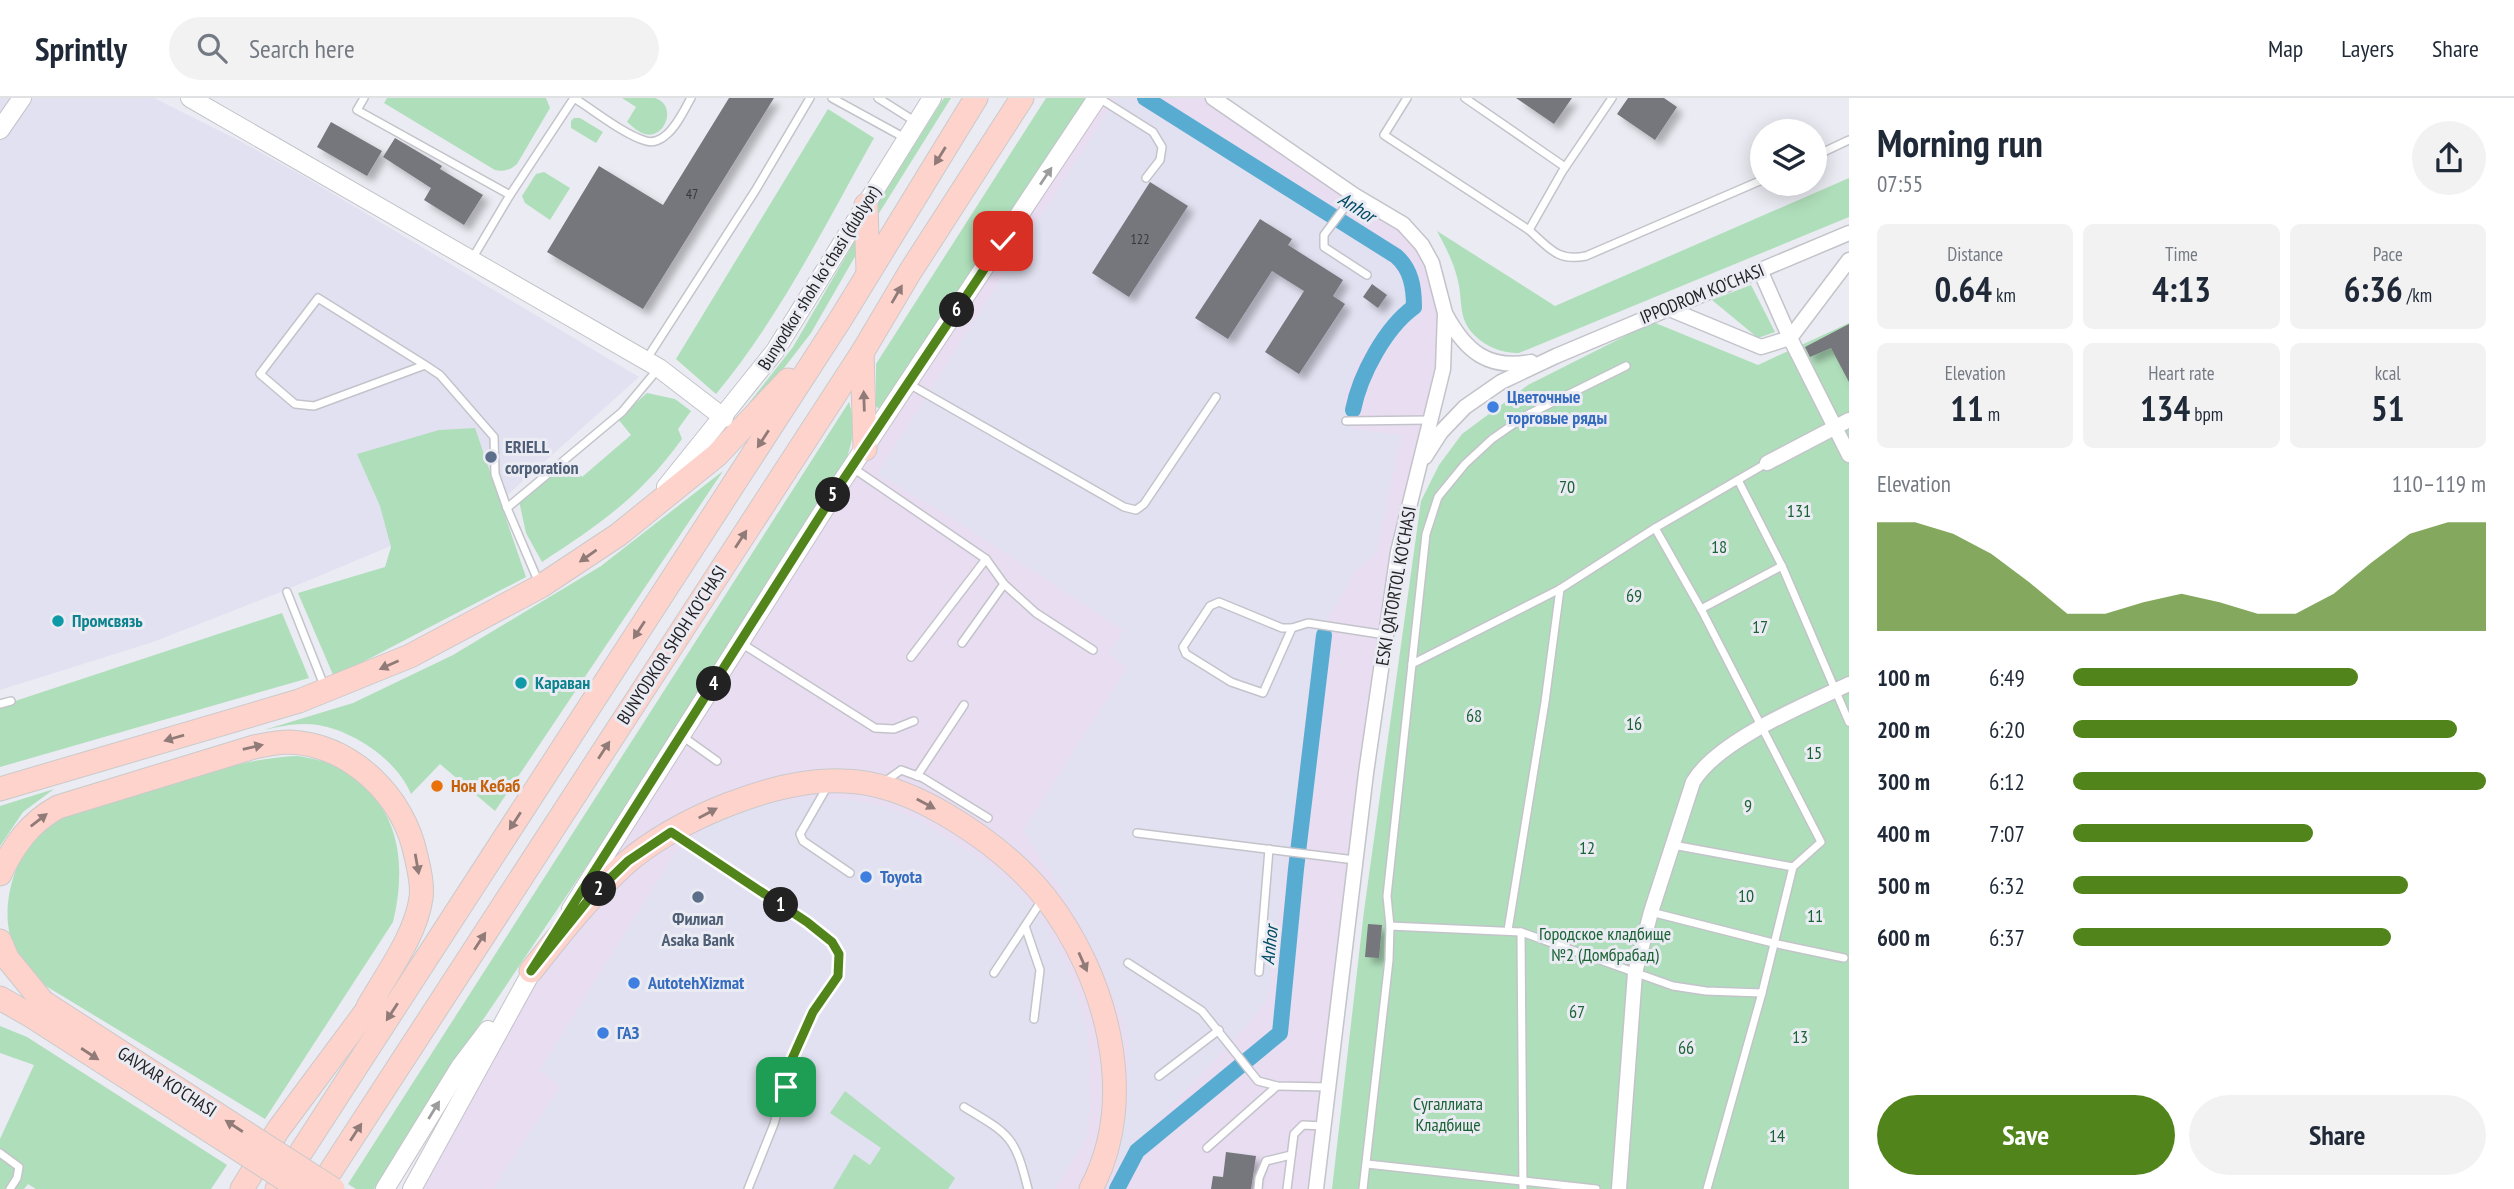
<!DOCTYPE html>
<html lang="en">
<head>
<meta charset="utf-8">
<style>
  :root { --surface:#fff; --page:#f2f2f3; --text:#1f2937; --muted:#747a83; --line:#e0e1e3; --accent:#51841a }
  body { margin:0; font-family:"PT Sans Narrow",sans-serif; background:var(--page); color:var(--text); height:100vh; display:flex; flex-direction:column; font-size:26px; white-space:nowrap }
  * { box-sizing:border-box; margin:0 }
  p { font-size:23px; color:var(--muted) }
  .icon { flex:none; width:38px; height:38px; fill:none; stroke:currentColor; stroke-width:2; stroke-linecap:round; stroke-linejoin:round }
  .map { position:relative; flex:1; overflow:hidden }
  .drawer { display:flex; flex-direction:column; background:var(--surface); width:665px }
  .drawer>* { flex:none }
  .controls { position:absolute; left:1750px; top:21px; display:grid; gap:14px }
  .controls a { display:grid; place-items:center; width:77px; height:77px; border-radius:50%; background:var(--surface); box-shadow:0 4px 18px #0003; font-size:35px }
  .pin { position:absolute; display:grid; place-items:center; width:60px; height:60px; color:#fff; margin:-30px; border-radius:14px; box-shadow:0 4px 10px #0006 }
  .km { position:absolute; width:35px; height:35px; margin:-18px; border-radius:50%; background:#222; color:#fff; font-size:19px; line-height:35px; text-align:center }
  .round { display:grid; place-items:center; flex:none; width:74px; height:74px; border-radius:37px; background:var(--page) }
  .overview { display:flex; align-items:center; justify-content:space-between; height:119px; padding:0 28px }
  h1 { font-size:38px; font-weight:700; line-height:52px }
  .metrics { display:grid; grid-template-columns:repeat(3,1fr); gap:10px; height:119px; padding:7px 28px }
  .metrics div { display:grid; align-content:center; border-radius:10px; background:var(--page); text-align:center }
  .metrics b { font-size:35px; font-weight:700 }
  .metrics small { font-size:19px; font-weight:400 }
  .metrics p { font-size:19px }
  .chart { height:196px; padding:14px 28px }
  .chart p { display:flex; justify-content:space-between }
  .chart svg { width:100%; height:126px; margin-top:7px; fill:var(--accent); opacity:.7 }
  .action { display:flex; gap:14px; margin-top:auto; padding:14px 28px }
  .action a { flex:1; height:80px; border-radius:42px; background:var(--accent); color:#fff; font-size:28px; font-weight:700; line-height:80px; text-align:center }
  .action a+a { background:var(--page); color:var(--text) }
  ul { padding:0 28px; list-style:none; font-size:23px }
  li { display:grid; grid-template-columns:112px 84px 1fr; align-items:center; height:52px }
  li i { height:18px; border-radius:9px; background:var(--accent) }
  header { display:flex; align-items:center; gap:42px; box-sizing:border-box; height:98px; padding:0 35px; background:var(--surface); border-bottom:2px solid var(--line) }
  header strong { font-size:33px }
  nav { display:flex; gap:38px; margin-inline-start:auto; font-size:24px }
  .search { width:490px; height:63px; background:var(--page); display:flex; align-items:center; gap:18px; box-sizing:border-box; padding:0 24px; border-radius:38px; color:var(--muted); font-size:26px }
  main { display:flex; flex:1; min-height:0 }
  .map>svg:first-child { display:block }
  .commercial { fill:#e9ddf1 }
  .built { fill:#e2e1f1 }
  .green { fill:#afdeba }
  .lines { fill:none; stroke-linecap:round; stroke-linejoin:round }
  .canal { stroke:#58acd1; stroke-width:16 }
  .building { fill:#76767d; filter:url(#shadow) }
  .service-casing { stroke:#c3c3ca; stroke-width:10 }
  .minor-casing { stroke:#c3c3ca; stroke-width:17 }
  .tertiary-casing { stroke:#c3c3ca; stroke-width:20 }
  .primary-casing { stroke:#cacacb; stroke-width:25 }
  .service { stroke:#fff; stroke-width:7 }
  .minor { stroke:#fff; stroke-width:14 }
  .tertiary { stroke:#fff; stroke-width:18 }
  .primary { stroke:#fdd3cb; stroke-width:23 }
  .primary-bridge-casing { stroke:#cacacb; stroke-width:25; stroke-linecap:butt }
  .primary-bridge { stroke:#fdd3cb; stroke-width:23 }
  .oneway { fill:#907b78 }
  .oneway2 { fill:#9c9c9d }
  .route-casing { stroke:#fff; stroke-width:14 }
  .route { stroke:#51841a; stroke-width:9 }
  .shop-dot { fill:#3f7fe0; stroke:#ebebf3; stroke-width:2.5 }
  .service-dot { fill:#5c6f8a; stroke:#ebebf3; stroke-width:2.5 }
  .culture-dot { fill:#0f9aa8; stroke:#ebebf3; stroke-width:2.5 }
  .food-dot { fill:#e8710a; stroke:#ebebf3; stroke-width:2.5 }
  .labels { text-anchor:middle; stroke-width:6; stroke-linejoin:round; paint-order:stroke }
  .number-label { font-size:14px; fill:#38383c }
  .street-label { font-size:18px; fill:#232326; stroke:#ebebf3 }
  .shop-label { font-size:18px; font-weight:bold; fill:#366cbe; stroke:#ebebf3; text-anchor:start }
  .service-label { font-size:18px; font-weight:bold; fill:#4e5e75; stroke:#ebebf3; text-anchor:start }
  .park-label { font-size:18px; fill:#1b6335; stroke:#ebebf3 }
  .culture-label { font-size:18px; font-weight:bold; fill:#0d838f; stroke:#ebebf3; text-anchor:start }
  .food-label { font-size:18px; font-weight:bold; fill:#c56008; stroke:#ebebf3; text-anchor:start }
  .water-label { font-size:19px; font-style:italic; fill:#004a64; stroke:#ebebf3 }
</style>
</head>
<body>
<header>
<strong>Sprintly</strong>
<div class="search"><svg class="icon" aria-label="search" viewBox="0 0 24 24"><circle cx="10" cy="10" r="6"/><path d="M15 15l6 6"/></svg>Search here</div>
<nav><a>Map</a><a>Layers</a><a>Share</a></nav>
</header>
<main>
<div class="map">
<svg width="1849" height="1091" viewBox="0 0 1849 1091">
  <defs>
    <filter id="shadow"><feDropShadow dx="6" dy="6" stdDeviation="3.5" flood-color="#0004"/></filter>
  </defs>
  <rect width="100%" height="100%" fill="#ebebf3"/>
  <path class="commercial" d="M1097 0H1213L1403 126 1432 165 1444 258 1398 454 1316 1091H412L531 873Z"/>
  <g class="built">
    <path d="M0 0H154L242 44 305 79 639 279 503 401 276 496 153 544 0 592Z"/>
    <path d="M1116 0H1130L1385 160 1403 179 1408 202 1359 259 1343 302 1353 331 1401 337 1377 455 1356 473 1330 517 1316 536 1268 900 1247 928 1109 1074 1120 1049 1129 1000V949L1123 923 1105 873 1079 824 1055 782 1023 733 1127 570 1109 556 1123 532 949 418 877 376Z"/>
    <path d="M808 700 848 701 885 708 920 722 989 766 1019 792 1044 825 1065 862 1078 898 1087 933 1089 953 1090 1000 1087 1039 1055 1091H493L560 988 539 973 674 756 704 731 738 714 772 705Z"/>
  </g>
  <g class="green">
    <path d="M387 0H546L550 10 517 66C510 72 504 74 495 72L384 5Z"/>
    <path d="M622 0C632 0 646 0 655 0 678 7 665 42 645 36 639 35 632 28 627 24L636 9Z"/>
    <path d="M944 0H951L876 120V108Z"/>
    <path d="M1046 0H1088L882 311 876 309V266Z"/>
    <path d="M828 11 874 40C825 127 780 219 716 296L676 261Z"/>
    <path d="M574 20H580L603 34 596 45 571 30V23Z"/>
    <path d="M544 74 570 90 550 122 525 105 522 98 536 76Z"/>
    <path d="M1849 80V119L1519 255C1497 256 1469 241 1463 218 1460 205 1461 192 1457 179 1453 163 1445 148 1437 133L1555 208Z"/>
    <path d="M857 139V155L811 235 774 283 731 328 793 249Z"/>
    <path d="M1751 187 1775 234 1758 240 1712 202Z"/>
    <path d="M1653 224 1758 267 1849 225V1091H1332L1364 813 1421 403 1439 367 1462 336 1528 287Z"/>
    <path d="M647 295 675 301 691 313 678 331 682 341C639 400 601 425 542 464L526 435 519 403 568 362 582 379 631 337 618 321Z"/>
    <path d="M849 304C856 328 854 338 846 362L602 745 468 944 374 1091H356L348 1086Z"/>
    <path d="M475 330 526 479 334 579 298 495 385 469 391 449 380 408 357 356 439 332Z"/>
    <path d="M723 373 495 713 440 666 411 696C397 662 354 633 318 627 299 624 282 628 264 632L353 605 453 557 601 468Z"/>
    <path d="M282 515 309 580 0 669V608Z"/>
    <path d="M298 658C315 661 335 665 350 674 357 678 363 687 369 693 403 729 404 778 393 824L265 1021 36 882C25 868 15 854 10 837 0 799 21 739 56 720 72 712 104 706 123 701 180 684 238 660 298 658Z"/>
    <path d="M54 691 23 714 0 748V708Z"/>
    <path d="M0 928 27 939 227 1067 211 1091H36L28 1086 24 1091H0V1041L34 967 0 955Z"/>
    <path d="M845 993 955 1080 948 1091H833L854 1056 870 1067 881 1050 830 1015Z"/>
  </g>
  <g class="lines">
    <g class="canal">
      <path d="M1145 0 1396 158C1411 171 1414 189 1414 209 1385 230 1360 277 1353 312"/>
      <path d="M1117 1091 1137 1053 1280 935 1296 771 1324 537"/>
    </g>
  </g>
  <g class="building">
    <path d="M729 0H774L643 211 547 154 599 68 663 107Z"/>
    <path d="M1516 0H1572L1554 26Z"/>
    <path d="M1628 0H1664L1677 9 1655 42 1617 16Z"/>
    <path d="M331 24 382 53 367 78 317 49Z"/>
    <path d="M395 40 442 68 440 71 483 97 464 127 424 102 431 90 383 59Z"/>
    <path d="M1150 84 1188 108 1129 199 1092 175Z"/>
    <path d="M1260 121 1292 141 1288 147 1343 182 1333 198 1345 206 1299 276 1265 254 1304 193 1272 173 1228 241 1195 220Z"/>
    <path d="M1372 186 1387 197 1378 210 1363 199Z"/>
    <path d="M1849 226V284L1831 250 1810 259 1805 249Z"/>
    <path d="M1368 826 1382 827 1379 860 1365 859Z"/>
    <path d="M1226 1054 1256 1058 1251 1091H1211L1213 1078 1223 1079Z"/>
  </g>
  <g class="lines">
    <defs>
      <g id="service">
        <path d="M364 0 357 12 510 97 574 0"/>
        <path d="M574 0C595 13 623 36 646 43 653 45 661 42 666 37 677 28 684 12 691 0"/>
        <path d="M832 0 905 40"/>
        <path d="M878 0 916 24"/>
        <path d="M1099 0 1153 34 1162 49 1160 62 1146 80"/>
        <path d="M1407 0 1384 37 1529 132"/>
        <path d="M1465 0 1565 69"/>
        <path d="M1612 0 1562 74 1529 132C1549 150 1558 164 1586 158L1762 82"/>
        <path d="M1815 58 1849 42"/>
        <path d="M1354 97 1324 137V149L1367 177"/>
        <path d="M472 161 510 97"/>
        <path d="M646 262 755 93 810 0"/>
        <path d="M425 267 314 308 295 306 260 276 318 200 425 267 440 277 494 339 495 376 507 410 539 485"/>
        <path d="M909 286 1124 409 1136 412 1144 406 1216 299"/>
        <path d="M1346 323 1430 322"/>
        <path d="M853 370 986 461 1004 486 1036 515 1093 552"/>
        <path d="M1738 382 1782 468 1849 624"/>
        <path d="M507 410 622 314 658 271"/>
        <path d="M1655 430 1701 511 1821 744 1793 769 1762 895 1707 1091"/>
        <path d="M287 494 325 590"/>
        <path d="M1701 511 1782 468"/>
        <path d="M1292 530 1263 595 1231 584 1186 556 1183 549 1210 508 1219 504 1282 530H1292L1308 525 1386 537"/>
        <path d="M741 545 875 630 894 631 914 623"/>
        <path d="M962 545 1004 486"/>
        <path d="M911 559 986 461"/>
        <path d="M1412 566 1560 491 1655 430 1767 365"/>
        <path d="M0 606 11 603"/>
        <path d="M682 638 717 663"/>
        <path d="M917 678 964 607"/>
        <path d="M883 685 901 672 923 680 988 720"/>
        <path d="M827 689 800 736 803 743 850 775"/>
        <path d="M1137 735 1355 762"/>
        <path d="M673 736 807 824 832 844 839 856 838 878 813 914 792 961 774 1026 748 1091"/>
        <path d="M1673 747 1793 769"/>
        <path d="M1651 814 1773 845 1844 860"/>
        <path d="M1025 828 1040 872 1034 921"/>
        <path d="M1390 828 1521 834 1673 888 1706 893 1762 895"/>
        <path d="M1508 832 1545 604 1560 491"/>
        <path d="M1521 834 1523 1091"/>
        <path d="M1128 865 1202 913 1258 983 1277 988 1328 989"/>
        <path d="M1259 874 1269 751"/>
        <path d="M994 875 1042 802"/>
        <path d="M1159 978 1219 932"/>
        <path d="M964 1009C1011 1037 1015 1039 1028 1091"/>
        <path d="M1207 1050 1277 988"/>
        <path d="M0 1055 19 1069 17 1080 10 1091"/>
        <path d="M1367 1066 1596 1091"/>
        <path d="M1258 1091 1259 1080 1266 1063 1291 1057"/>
        <path d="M1287 1091 1294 1036 1303 1027 1323 1028"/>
        <path d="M1363 1091 1389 862 1390 828 1387 798 1426 436 1438 399 1465 366 1492 341 1525 318 1626 268"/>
      </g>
      <g id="minor">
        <path d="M1213 0 1354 97 1403 126 1422 147 1432 165 1445 215 1443 271 1398 454 1366 675 1316 1091"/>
        <path d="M1760 172 1790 240 1849 357"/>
        <path d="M1667 210 1761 249 1790 240 1849 162"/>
        <path d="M1446 217C1466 254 1489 272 1531 264"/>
        <path d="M1425 359 1441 334 1465 309 1501 284 1556 258 1849 135"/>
        <path d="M1767 365 1849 322"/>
        <path d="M1619 1091 1635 875 1651 814 1693 684C1718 642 1805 607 1849 586"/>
      </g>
      <g id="tertiary">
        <path d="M190 0 659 270 724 320"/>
        <path d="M0 32 22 0"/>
        <path d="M666 389 775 253 932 0"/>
        <path d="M571 811 841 385 1097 0"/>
        <path d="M385 1091 460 969 488 932"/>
        <path d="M412 1091 537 864"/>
      </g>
      <g id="primary">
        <path d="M866 107 868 174"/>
        <path d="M862 255 865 351"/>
        <path d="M0 691 299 603 410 558 541 488 618 437 717 357 788 282"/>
        <path d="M0 776C14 747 29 725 58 709L254 649C267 646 279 644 291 644 353 648 404 699 416 758 419 771 423 787 421 800 416 837 386 877 368 909"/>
        <path d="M0 843 7 860 43 904"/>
        <path d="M531 873C561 835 590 798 625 766 674 722 778 679 844 683 880 684 912 697 943 715 981 737 1017 764 1045 799 1106 877 1140 999 1091 1091"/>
        <path d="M0 900 33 919"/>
        <path d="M242 1091 278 1032 376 900"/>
        <path d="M277 1091 840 222 976 0"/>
        <path d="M319 1091 862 255 910 174 1022 0"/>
      </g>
    </defs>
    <use href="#service" class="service-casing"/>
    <use href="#minor" class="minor-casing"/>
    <use href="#tertiary" class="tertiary-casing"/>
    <use href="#primary" class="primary-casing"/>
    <use href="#service" class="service"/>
    <use href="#minor" class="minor"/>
    <use href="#tertiary" class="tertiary"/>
    <use href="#primary" class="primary"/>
    <defs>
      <g id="primary-bridge">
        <path d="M43 904 333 1091"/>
        <path d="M33 919 300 1091"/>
      </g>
    </defs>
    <use href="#primary-bridge" class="primary-bridge-casing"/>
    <use href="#primary-bridge" class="primary-bridge"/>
  </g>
  <defs><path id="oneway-solid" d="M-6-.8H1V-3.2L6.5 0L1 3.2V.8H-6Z" transform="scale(1.75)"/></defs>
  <g class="oneway">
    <use href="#oneway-solid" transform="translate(940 58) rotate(122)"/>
    <use href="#oneway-solid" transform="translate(897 196) rotate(-60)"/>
    <use href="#oneway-solid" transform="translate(864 303) rotate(-92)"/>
    <use href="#oneway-solid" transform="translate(763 341) rotate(123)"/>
    <use href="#oneway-solid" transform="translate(741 441) rotate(-57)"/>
    <use href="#oneway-solid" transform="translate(588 458) rotate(145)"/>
    <use href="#oneway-solid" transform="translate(639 532) rotate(123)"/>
    <use href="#oneway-solid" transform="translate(389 567) rotate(156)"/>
    <use href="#oneway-solid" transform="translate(174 640) rotate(164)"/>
    <use href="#oneway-solid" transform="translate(253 649) rotate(-13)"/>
    <use href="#oneway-solid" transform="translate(604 652) rotate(-57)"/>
    <use href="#oneway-solid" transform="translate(926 706) rotate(28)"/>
    <use href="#oneway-solid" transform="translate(708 715) rotate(-28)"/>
    <use href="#oneway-solid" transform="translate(39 722) rotate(-38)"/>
    <use href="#oneway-solid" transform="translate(515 723) rotate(123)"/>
    <use href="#oneway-solid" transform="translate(417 766) rotate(80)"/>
    <use href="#oneway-solid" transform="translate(480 843) rotate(-57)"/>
    <use href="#oneway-solid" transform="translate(1083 864) rotate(66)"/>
    <use href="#oneway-solid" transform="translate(392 914) rotate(123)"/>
    <use href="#oneway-solid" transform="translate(90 956) rotate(33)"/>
    <use href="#oneway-solid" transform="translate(234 1028) rotate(-147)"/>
    <use href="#oneway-solid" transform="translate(356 1034) rotate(-57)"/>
  </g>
  <g class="oneway2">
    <use href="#oneway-solid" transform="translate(1046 78) rotate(-56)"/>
    <use href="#oneway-solid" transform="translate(434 1012) rotate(-58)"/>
  </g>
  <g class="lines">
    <defs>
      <path id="route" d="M786 989 792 961 813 914 838 878 839 856 832 844 807 824 671 734 628 763 589 801 531 873 841 385 1003 143"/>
    </defs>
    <use href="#route" class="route-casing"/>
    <use href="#route" class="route"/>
  </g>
  <g class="shop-dot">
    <circle cx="1493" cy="309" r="7"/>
    <circle cx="866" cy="779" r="7"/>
    <circle cx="634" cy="885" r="7"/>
    <circle cx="603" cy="935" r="7"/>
  </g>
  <g class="service-dot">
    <circle cx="491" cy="359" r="7"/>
    <circle cx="698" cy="799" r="7"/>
  </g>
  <g class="culture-dot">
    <circle cx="58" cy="523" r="7"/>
    <circle cx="521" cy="585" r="7"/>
  </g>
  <circle class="food-dot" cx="437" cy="688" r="7"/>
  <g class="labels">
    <g class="number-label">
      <text x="692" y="101">47</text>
      <text x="1140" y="146">122</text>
    </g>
    <g class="street-label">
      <text transform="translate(819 180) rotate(-58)" y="6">Bunyodkor shoh koʻchasi (dublyor)</text>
      <text transform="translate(1702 196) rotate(-22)" y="6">IPPODROM KO'CHASI</text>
      <text transform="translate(1396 488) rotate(-80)" y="6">ESKI QATORTOL KO'CHASI</text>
      <text transform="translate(672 547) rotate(-57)" y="6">BUNYODKOR SHOH KO'CHASI</text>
      <text transform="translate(167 984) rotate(33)" y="6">GAVXAR KO'CHASI</text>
    </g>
    <g class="shop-label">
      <text x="1507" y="305">Цветочные<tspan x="1507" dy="21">торговые ряды</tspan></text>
      <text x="880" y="785">Toyota</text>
      <text x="648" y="891">AutotehXizmat</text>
      <text x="617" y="941">ГАЗ</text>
    </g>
    <g class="service-label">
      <text x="505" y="355">ERIELL<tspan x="505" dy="21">corporation</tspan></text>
      <text x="698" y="827" text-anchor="middle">Филиал<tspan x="698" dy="21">Asaka Bank</tspan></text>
    </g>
    <g class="park-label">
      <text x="1567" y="395">70</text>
      <text x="1799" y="419">131</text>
      <text x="1719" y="455">18</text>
      <text x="1634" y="504">69</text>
      <text x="1760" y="535">17</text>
      <text x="1474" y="624">68</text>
      <text x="1634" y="632">16</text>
      <text x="1814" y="661">15</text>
      <text x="1748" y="714">9</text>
      <text x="1587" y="756">12</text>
      <text x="1746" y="804">10</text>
      <text x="1815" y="824">11</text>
      <text x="1605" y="842">Городское кладбище<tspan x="1605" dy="21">№2 (Домбрабад)</tspan></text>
      <text x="1577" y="920">67</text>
      <text x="1800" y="945">13</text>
      <text x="1686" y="956">66</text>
      <text x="1448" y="1012">Сугаллиата<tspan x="1448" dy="21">Кладбище</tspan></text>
      <text x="1777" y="1044">14</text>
    </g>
    <g class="culture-label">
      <text x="72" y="529">Промсвязь</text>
      <text x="535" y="591">Караван</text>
    </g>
    <g class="food-label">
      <text x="451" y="694">Нон Кебаб</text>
    </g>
    <g class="water-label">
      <text transform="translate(1357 109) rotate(32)" y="7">Anhor</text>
      <text transform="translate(1269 847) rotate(-84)" y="7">Anhor</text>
    </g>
  </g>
</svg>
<div class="controls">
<a><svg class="icon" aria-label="layers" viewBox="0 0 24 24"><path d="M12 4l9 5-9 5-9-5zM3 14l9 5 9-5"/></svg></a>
</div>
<div class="pin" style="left:786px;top:989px;background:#1e9e55"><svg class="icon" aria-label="arrive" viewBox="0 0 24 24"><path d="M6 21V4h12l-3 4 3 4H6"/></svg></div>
<div class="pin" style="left:1003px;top:143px;background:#d93025"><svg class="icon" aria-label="check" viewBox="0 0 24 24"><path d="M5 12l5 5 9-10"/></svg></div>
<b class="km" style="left:781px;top:807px">1</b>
<b class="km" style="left:599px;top:791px">2</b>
<b class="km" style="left:714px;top:586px">4</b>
<b class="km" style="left:833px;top:397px">5</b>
<b class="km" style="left:957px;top:212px">6</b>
</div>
<section class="drawer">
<div class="overview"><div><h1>Morning run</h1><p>07:55</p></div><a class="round"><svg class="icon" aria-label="share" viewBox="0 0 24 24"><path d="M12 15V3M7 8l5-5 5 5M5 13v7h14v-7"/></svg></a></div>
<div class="metrics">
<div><p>Distance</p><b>0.64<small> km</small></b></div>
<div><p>Time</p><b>4:13</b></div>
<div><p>Pace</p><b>6:36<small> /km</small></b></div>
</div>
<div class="metrics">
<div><p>Elevation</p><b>11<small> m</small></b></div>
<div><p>Heart rate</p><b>134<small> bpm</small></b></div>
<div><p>kcal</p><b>51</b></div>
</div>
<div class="chart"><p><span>Elevation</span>110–119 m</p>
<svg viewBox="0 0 160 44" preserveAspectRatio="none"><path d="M0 44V6L10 6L20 10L30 17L40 27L50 38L60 38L70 34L80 31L90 34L100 38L110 38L120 31L130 20L140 10L150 6L160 6V44z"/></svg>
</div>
<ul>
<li><b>100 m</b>6:49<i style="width:69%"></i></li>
<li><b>200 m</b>6:20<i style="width:93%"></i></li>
<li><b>300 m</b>6:12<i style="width:100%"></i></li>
<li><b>400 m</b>7:07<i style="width:58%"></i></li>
<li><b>500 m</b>6:32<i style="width:81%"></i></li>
<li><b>600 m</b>6:37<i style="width:77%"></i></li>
</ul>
<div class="action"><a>Save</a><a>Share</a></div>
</section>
</main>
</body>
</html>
